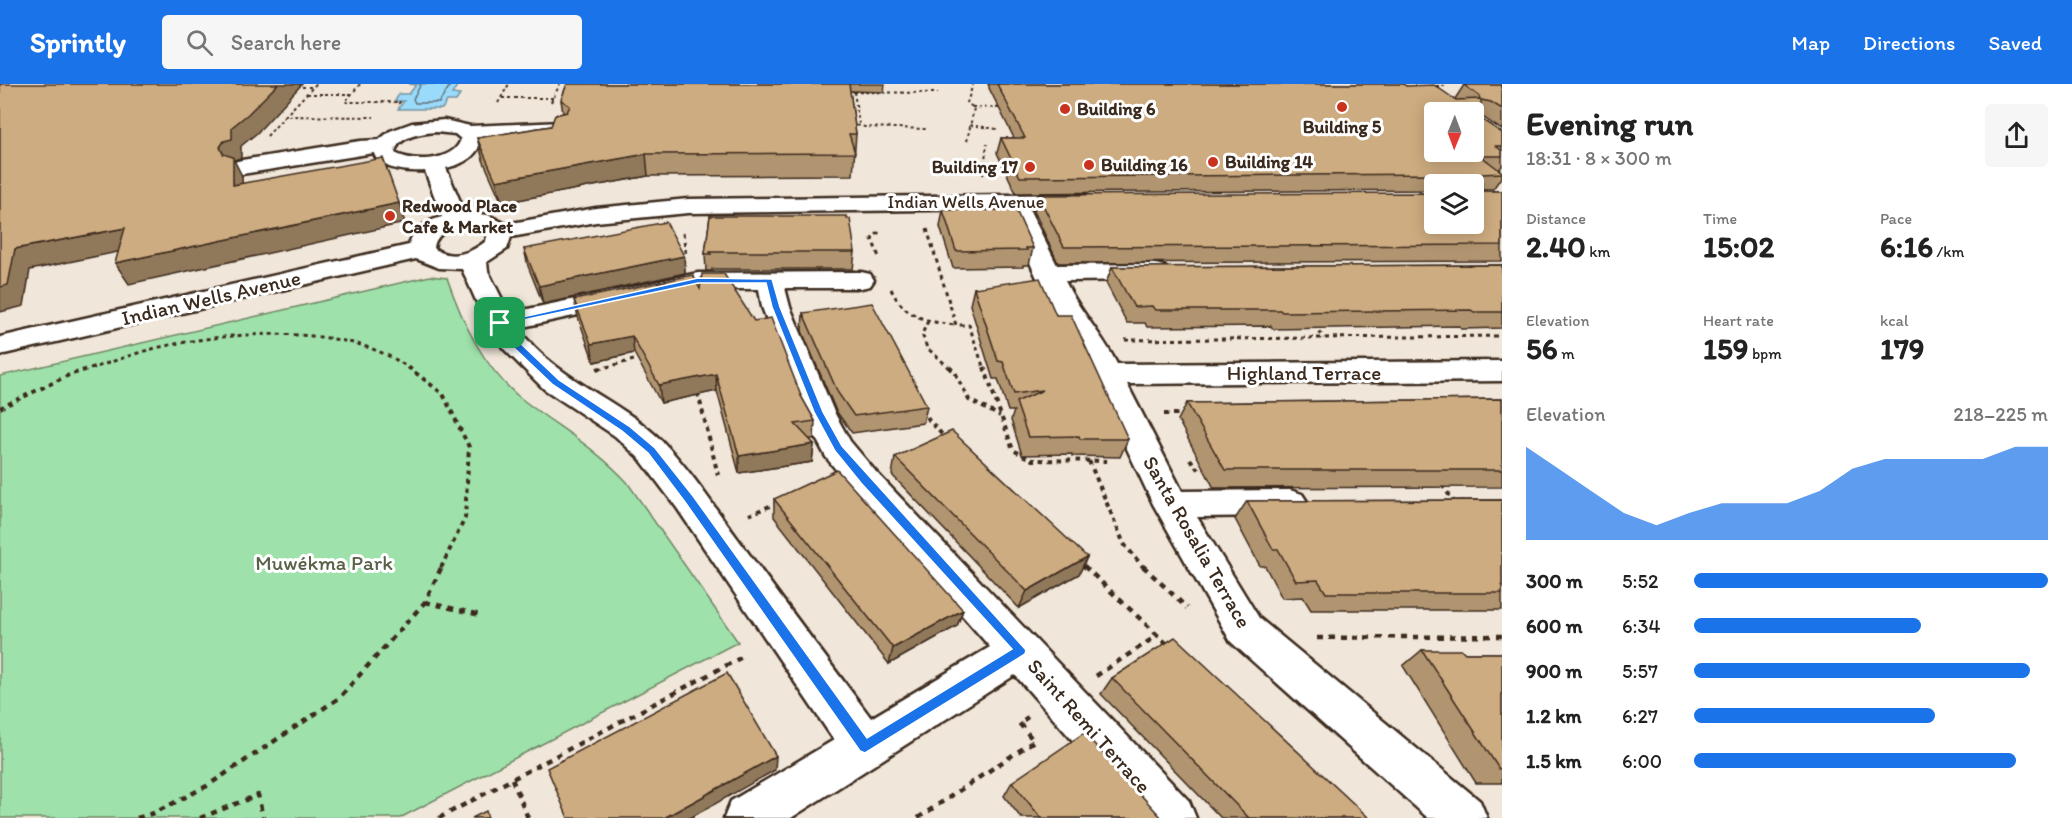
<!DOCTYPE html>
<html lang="en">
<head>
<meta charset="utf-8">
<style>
  :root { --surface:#fff; --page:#f6f6f6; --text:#222; --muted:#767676; --accent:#1a73e8 }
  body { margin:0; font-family:Itim,sans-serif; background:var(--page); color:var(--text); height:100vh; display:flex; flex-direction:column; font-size:22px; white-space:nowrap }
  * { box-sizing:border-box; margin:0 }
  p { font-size:20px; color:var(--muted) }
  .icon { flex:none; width:33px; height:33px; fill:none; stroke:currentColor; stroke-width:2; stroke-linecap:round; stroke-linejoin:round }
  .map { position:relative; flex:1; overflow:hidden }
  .details { display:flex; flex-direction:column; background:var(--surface); width:570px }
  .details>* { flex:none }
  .needle { width:39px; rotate:181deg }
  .fabs { position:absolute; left:1424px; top:18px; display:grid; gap:12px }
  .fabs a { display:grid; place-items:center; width:60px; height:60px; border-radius:6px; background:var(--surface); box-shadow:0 3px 15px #0003; font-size:30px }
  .pin { position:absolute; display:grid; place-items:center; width:51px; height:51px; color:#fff; margin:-26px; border-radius:12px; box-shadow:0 3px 9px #0006 }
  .round { display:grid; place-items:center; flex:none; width:63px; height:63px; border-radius:6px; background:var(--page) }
  .headline { display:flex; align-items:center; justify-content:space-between; height:102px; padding:0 24px }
  h1 { font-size:33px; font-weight:700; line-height:45px }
  .stats { display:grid; grid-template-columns:repeat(3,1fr); gap:9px; height:102px; padding:6px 24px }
  .stats div { display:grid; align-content:center }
  .stats b { font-size:30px; font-weight:700 }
  .stats small { font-size:16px; font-weight:400 }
  .stats p { font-size:16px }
  .chart { height:168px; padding:12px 24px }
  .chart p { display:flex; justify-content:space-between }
  .chart svg { width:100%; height:108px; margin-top:6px; fill:var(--accent); opacity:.7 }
  ul { padding:0 24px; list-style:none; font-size:20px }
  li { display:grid; grid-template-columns:96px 72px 1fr; align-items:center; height:45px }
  li i { height:15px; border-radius:8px; background:var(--accent) }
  header { display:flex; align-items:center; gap:36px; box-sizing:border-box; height:84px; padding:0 30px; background:var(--accent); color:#fff }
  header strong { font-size:28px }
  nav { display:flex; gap:33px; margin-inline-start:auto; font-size:21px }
  .search { width:420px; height:54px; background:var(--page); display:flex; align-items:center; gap:15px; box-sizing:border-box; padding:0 21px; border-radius:6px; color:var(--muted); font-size:22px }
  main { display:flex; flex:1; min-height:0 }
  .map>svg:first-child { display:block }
  .green { fill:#9fe1ab; stroke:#6d8664; stroke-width:1.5 }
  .water { fill:#9adafb; stroke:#7494a3; stroke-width:1.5 }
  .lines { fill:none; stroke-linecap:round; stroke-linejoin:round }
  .shore { stroke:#617076; stroke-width:1.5 }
  .minor-casing { stroke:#3b2a1e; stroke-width:5 }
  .path-far3 { stroke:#3b2a1e; stroke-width:2; stroke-dasharray:3 3; stroke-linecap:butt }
  .path-far2 { stroke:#3b2a1e; stroke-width:3; stroke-dasharray:4 4; stroke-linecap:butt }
  .path-far1 { stroke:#3b2a1e; stroke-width:4; stroke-dasharray:4.5 4.5; stroke-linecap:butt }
  .path { stroke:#3b2a1e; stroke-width:4.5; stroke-dasharray:6 6; stroke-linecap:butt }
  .minor { fill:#fff; fill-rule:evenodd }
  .wall { fill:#b1946f; stroke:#3b2a1e; stroke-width:1.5 }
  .shaded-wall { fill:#90785a; stroke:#3b2a1e; stroke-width:1.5 }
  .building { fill:#ceac81; stroke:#3b2a1e; stroke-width:1.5; fill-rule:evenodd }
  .route { fill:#1a73e8; stroke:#fff; stroke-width:1.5; fill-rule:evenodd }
  .poi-dot { fill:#c8321e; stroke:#fff; stroke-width:2 }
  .labels { text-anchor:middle; stroke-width:6; stroke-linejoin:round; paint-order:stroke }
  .far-poi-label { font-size:18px; font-weight:bold; fill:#3b2a1e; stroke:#fff; text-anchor:start }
  .far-street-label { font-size:18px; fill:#3b2a1e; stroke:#fff }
  .street-label { font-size:21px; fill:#3b2a1e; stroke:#fff }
  .park-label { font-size:21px; fill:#596148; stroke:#fff }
</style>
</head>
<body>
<header>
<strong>Sprintly</strong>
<div class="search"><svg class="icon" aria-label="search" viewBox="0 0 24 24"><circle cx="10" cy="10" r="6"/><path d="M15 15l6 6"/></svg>Search here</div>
<nav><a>Map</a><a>Directions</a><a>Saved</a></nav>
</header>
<main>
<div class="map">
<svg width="1502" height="734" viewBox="0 0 1502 734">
  <rect width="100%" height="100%" fill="#f0e6d9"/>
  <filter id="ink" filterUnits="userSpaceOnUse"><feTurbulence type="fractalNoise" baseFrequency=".0167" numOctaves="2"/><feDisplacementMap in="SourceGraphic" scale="12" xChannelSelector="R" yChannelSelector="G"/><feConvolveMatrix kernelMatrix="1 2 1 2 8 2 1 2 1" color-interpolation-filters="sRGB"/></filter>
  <g filter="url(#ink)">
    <path class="green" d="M430 192 447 194C462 237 482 281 518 312 555 342 593 361 627 398L738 558 400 734H0V292Z"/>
    <path class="water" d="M409 0H467H458L452 10 460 11 456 17H447L442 25H398L404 17H395L399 10H409L416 1Z"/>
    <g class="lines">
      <path class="shore" d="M421 0 413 15 415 19H439L451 0"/>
      <defs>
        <path id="minor" d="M444 36 470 42 562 38 569 40 572 44 569 48 562 50 482 53C479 72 464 80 446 84L465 129 488 131 506 140 596 124 688 115 1081 110 1089 112 1093 117 1089 122 1081 124 1029 125 1057 181 1155 180 1164 182 1168 188 1164 194 1155 196 1065 197C1079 227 1102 250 1117 280L1502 277V297L1127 300 1182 407 1290 406 1302 410 1308 419 1302 428 1290 432 1197 433 1259 534 1480 717 1487 734H1428L1231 558 1153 420 1080 265 1050 223 1006 125 688 129 596 138 511 153 507 165 487 178 488 187 509 229 698 189 861 188 870 190 874 196 870 202 861 204H785L790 223 834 328 850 357 876 388 1189 717 1196 734H1141L1015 591 791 734H724L731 717 834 656 677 424 640 375 615 352 544 305 504 265 486 239 462 185 439 184 416 175 0 271V253L409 161C413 144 427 137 442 133L425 87C410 88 378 86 374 69L242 90 234 88 231 83 234 78 242 76 360 57 379 56 390 47 412 39ZM436 48 455 50 461 55C454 78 412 79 395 69 397 52 423 49 436 48ZM475 143 488 148 486 157C472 169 450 177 434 164 436 144 460 143 475 143ZM698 205H759L762 223 802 328 826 373 852 406 990 563 871 634C826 574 782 515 738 455 714 423 691 387 663 358 619 314 555 296 518 244Z"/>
      </defs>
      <use href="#minor" class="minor-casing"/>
      <g class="path-far3">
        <path d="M316 0 285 32 374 33"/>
        <path d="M360 0 345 18H400L396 22"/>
        <path d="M1430 2H1445"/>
        <path d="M296 3H312"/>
        <path d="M847 8 938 9"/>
        <path d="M854 8 859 40"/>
        <path d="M307 10H351"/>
        <path d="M502 14H553"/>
        <path d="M551 18 560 0"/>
        <path d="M498 19 509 0"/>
        <path d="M972 23 1002 24"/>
        <path d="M851 40 865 43 926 45"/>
        <path d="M970 41 997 45"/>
        <path d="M267 52 285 32"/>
        <path d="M967 57 974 24 967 19 973 0"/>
        <path d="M983 91 987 60"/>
      </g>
      <g class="path-far2">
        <path d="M927 145 956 241H969L984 285"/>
        <path d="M879 148 872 155 879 173"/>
        <path d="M683 149 686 171"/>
        <path d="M891 205C904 233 927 238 956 241"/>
        <path d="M928 237 922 250 927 264 951 285"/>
        <path d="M1314 241 1324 254"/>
        <path d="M1125 256 1502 252"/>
        <path d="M90 285C115 277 140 267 165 262 235 247 350 239 410 285"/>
        <path d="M599 285 642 274"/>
      </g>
      <g class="path-far1">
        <path d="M408 283 443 310 469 363 465 434 441 484"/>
        <path d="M949 283 955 288 969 316 1000 332"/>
        <path d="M984 283 1013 366 1032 376 1110 377"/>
        <path d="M597 285 605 283"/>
        <path d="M698 309 718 391"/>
        <path d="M0 324 69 291 95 283"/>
        <path d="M923 325 929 336 946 355"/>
        <path d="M1164 330H1186"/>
        <path d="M1190 375 1200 388"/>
        <path d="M1089 377 1124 460 1144 484"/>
        <path d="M1442 401 1455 419"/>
        <path d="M749 431 779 418"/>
        <path d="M1081 480 1085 484"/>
      </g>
      <g class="path">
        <path d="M1084 482 1168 561"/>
        <path d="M1143 482 1187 524"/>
        <path d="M425 518 480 531"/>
        <path d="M1317 554 1502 552"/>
        <path d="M1096 592 1158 551"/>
        <path d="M512 695 528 734"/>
        <path d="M137 734 154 729 207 702 339 614 425 518 442 482"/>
        <path d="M200 734 258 711 263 734"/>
        <path d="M439 734 744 572"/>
        <path d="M918 734 1034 657 1019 639 1028 633"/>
      </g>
      <use href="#minor" class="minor"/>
    </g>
    <g class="wall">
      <path d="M567 0H885L884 8 850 7 856 50 853 91 648 92 502 119 483 76 477 54 551 42 563 29 561 16Z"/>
      <path d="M988 0H1403L1406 2 1455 15 1464 1H1502V46L1481 32V35L1502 49V82L1499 86 1502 88V92L1493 105H1482V107H1502V177L1058 179 1034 127 1038 111 1434 140 1473 100H1434V106L1016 109 997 69 1001 54H1014L989 4V2Z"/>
      <path d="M943 126 1033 164 1029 181H1023V183L953 184 940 143Z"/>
      <path d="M710 132 855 168 853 185H712V187H706L705 170Z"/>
      <path d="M524 165 684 172 685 189 543 220 528 182Z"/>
      <path d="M1502 181V244L1461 245 1459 242 1273 245 1271 242 1147 243 1145 239H1127L1106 199 1112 183Z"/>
      <path d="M974 204 1056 231 1128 355 1120 373 1072 372V370L1022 371 1011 336 1014 327H1008L998 295H993L970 221Z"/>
      <path d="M700 205 801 312 815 337 814 355H809L814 360 812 378 739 389 717 307 661 319 634 269 594 278 578 233 574 216Z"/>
      <path d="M803 229 927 322 923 339 852 349 836 327 802 247Z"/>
      <path d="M1502 315V403L1214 404 1178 336 1187 319Z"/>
      <path d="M895 373 1087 473 1079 490 1019 524 892 391Z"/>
      <path d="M774 415 963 526 957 542 889 580 774 433Z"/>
      <path d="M1502 416V526H1311L1303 513 1282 514 1265 482H1260L1235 435 1247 417Z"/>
      <path d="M1422 566 1465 569H1502V699H1476L1403 582Z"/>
      <path d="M1112 594 1369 734H1221L1101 610Z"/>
      <path d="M1012 698 1162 734H1021L1004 712Z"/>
    </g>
    <g class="shaded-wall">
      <path d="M278 0H302L257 49 241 62V74L234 76 242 92 243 121 233 101 232 89 220 63 232 43Z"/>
      <path d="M646 70 648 92 502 119 496 97Z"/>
      <path d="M399 119 405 139 129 200 115 179Z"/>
      <path d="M125 144 137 164 30 186 24 222 0 228V203L15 165Z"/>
      <path d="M684 172 685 189 543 220 539 202Z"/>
      <path d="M632 252 634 269 594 278 591 260Z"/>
      <path d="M716 290 717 307 661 319 659 301Z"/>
      <path d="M814 360 812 378 739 389V372Z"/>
      <path d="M1087 473 1079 490 1019 524 1027 507Z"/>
      <path d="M963 526 957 542 889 580 893 564Z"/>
      <path d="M776 672 775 686 690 734H664Z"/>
    </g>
    <g class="building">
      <path d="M0 0H278L248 30 232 43V55L224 57 220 63 223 70 233 73V101L383 74 399 119 115 179 125 144 15 165 8 201 0 203Z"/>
      <path d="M567 0H849L856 50H849L855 69 646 70 496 97 477 54 551 42 555 31 567 28 570 22 561 16Z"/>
      <path d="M997 0H1403L1406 2 1434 1 1456 16 1480 15 1479 12 1464 1H1502V25L1491 18 1481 16V35L1502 49V62H1496L1502 67V72H1481L1502 88V89L1482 90V107H1502V161L1064 163 1038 111 1434 109V140H1473V100H1446V92L1444 90 1020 93 1001 54H1025ZM1434 28H1473V68H1434Z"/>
      <path d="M943 126H1016L1033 164H1026L1027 166 956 167Z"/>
      <path d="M710 132H847V135H850L855 168H710L711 170H705Z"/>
      <path d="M666 138 684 172 539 202 524 165Z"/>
      <path d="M1502 181V228H1474L1471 226 1282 228 1280 226H1155L1152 222 1134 223 1112 183Z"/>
      <path d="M702 190H724L754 237 771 234 801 312 815 337 795 340 814 360 739 372 716 290 659 301 632 252 591 260 574 216 693 191 700 205Z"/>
      <path d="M1040 194 1056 231H1071L1128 355H1080L1079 352 1028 353 1016 318 1043 306 1014 310 1003 278 998 277 974 204Z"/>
      <path d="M872 219 927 322 854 332 838 309 803 229Z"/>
      <path d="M1502 315V386H1225L1187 319Z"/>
      <path d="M952 347 1087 473 1027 507 895 373Z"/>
      <path d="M837 386 963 526 893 564 774 415Z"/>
      <path d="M1502 416V509H1326L1318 496 1296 497 1278 465H1273L1247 417Z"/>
      <path d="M1175 553 1369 734H1249L1112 594Z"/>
      <path d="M1422 566H1462L1465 569H1502V685H1499Z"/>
      <path d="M727 589 776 672 664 734H568L547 684Z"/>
      <path d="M1084 649 1162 734H1041L1012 698Z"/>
      <path d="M486 727 488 734H472Z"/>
    </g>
  </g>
  <path class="route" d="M698 194 772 195 780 223 823 328 842 362 1026 566 1025 570 865 669 860 667 685 418 648 369 622 347 552 300 511 261 496 239ZM698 199H766L772 223 814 328 835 367 861 399 1012 565 867 654 693 412 655 364 629 342 559 296 518 257 505 240Z"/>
  <g class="poi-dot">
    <circle cx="1342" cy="23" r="6"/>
    <circle cx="1065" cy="25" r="6"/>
    <circle cx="1213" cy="78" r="6"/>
    <circle cx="1089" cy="81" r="6"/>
    <circle cx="1030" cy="83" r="6"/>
    <circle cx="390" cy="132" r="6"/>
  </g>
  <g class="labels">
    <g class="far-poi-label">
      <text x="1077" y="31">Building 6</text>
      <text x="1342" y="49" text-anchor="middle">Building 5</text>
      <text x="1225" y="84">Building 14</text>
      <text x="1101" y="87">Building 16</text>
      <text x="1018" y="89" text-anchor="end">Building 17</text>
      <text x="402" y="128">Redwood Place<tspan x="402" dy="21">Cafe &amp; Market</tspan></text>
    </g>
    <g class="far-street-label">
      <text x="966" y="124">Indian Wells Avenue</text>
    </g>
    <g class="street-label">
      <text transform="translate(211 214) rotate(-13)" y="7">Indian Wells Avenue</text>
      <text x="1304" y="296">Highland Terrace</text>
      <text transform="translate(1197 458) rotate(60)" y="7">Santa Rosalia Terrace</text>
      <text transform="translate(1089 642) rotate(48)" y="7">Saint Remi Terrace</text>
    </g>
    <g class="park-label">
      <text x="324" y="486">Muwékma Park</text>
    </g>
  </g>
</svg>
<div class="fabs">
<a><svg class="needle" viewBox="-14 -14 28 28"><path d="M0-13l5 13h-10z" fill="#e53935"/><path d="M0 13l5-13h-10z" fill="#767676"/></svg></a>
<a><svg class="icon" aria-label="layers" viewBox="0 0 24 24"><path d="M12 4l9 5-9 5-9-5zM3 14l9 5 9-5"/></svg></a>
</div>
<div class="pin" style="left:500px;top:239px;background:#1e9e55"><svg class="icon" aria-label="arrive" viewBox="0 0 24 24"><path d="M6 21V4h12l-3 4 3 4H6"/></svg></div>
</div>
<section class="details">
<div class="headline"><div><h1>Evening run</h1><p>18:31 · 8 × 300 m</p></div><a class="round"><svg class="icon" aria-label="share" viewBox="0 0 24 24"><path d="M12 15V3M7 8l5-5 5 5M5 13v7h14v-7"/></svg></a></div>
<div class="stats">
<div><p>Distance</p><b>2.40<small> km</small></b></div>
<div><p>Time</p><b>15:02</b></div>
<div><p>Pace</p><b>6:16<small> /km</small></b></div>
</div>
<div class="stats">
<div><p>Elevation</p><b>56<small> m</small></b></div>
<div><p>Heart rate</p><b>159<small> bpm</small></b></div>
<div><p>kcal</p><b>179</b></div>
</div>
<div class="chart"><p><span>Elevation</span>218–225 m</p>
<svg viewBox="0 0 160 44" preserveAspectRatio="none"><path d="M0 44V6L10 15L20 24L30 33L40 38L50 33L60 29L70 29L80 29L90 24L100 15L110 11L120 11L130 11L140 11L150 6L160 6V44z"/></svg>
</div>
<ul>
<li><b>300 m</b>5:52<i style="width:100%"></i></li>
<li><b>600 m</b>6:34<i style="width:64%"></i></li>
<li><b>900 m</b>5:57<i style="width:95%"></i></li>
<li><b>1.2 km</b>6:27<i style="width:68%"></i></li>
<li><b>1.5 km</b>6:00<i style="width:91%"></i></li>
</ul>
</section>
</main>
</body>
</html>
